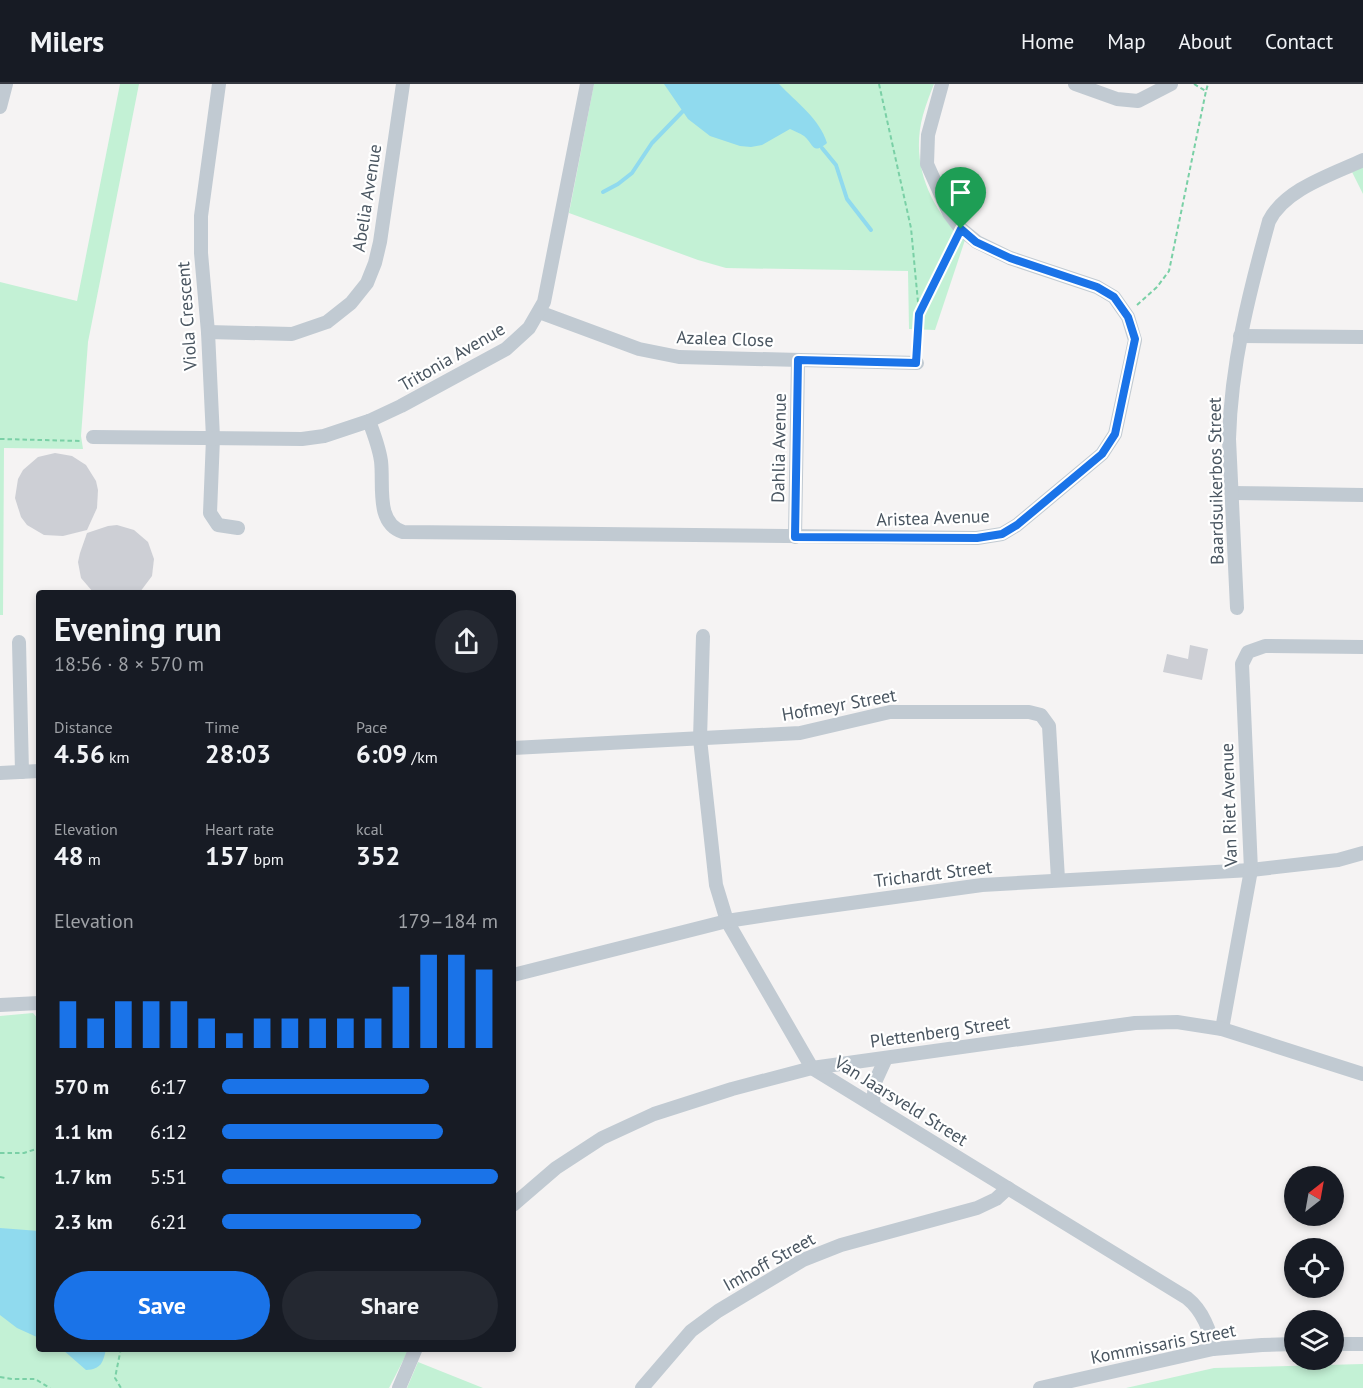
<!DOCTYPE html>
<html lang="en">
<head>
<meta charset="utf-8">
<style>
  :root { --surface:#171b24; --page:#242831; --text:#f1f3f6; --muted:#9ea1a6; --line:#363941; --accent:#1a73e8 }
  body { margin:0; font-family:"PT Sans",sans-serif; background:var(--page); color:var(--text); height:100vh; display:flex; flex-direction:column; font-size:22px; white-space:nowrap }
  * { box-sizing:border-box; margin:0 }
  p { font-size:20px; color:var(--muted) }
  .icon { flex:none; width:33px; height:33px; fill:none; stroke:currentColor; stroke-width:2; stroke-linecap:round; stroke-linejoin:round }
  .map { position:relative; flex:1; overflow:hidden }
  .side { position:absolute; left:36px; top:506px; width:480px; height:762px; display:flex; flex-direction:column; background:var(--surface); border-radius:6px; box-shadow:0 3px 9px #0003 }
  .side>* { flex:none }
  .needle { width:39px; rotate:31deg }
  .fabs { position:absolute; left:1284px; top:1082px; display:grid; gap:12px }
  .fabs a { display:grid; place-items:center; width:60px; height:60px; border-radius:50%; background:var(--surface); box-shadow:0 3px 9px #0003; font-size:30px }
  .pin { position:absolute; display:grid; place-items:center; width:51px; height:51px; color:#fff; margin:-62px -26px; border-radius:50% 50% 50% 0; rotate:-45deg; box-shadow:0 0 6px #0007 }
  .pin .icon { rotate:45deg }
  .round { display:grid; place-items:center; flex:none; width:63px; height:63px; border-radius:32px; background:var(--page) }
  .headline { display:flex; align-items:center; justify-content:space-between; height:102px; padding:0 18px }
  h1 { font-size:33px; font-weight:700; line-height:45px }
  .stats { display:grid; grid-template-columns:repeat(3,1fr); gap:9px; height:102px; padding:6px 18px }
  .stats div { display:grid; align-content:center }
  .stats b { font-size:26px; font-weight:700 }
  .stats small { font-size:16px; font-weight:400 }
  .stats p { font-size:16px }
  .chart { height:168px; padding:12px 18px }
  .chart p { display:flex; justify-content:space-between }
  .chart svg { width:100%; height:108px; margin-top:6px; stroke:var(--accent); stroke-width:6 }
  .primary-button { display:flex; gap:12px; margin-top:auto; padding:12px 18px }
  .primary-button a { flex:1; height:69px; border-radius:36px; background:var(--accent); color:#fff; font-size:24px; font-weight:700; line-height:69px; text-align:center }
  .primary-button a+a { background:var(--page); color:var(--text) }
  ul { padding:0 18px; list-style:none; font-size:20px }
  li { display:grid; grid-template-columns:96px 72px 1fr; align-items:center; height:45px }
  li i { height:15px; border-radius:8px; background:var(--accent) }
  header { display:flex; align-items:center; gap:36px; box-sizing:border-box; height:84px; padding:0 30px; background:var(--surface); border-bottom:2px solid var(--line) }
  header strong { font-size:28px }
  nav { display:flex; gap:33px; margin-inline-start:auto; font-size:21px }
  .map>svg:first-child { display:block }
  .green { fill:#c3f1d5 }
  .water { fill:#90daee }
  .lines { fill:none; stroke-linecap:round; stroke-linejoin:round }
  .stream { stroke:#90daee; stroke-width:4 }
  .building { fill:#cdcfd5 }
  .path { stroke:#7ad0a6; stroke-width:2; stroke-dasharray:4.5 3; stroke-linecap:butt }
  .minor { stroke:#c1cad2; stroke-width:14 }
  .route-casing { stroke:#fff; stroke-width:12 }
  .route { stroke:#1a73e8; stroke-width:8 }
  .labels { text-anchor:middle; stroke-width:4.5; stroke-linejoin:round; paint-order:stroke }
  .street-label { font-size:18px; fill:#4a5661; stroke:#fff }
</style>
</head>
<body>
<header>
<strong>Milers</strong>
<nav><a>Home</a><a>Map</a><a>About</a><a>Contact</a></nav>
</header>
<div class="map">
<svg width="1363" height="1304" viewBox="0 0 1363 1304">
  <rect width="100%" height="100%" fill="#f5f3f3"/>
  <g class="green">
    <path d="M120 0H139L88 258 81 352 83 365 4 364 3 531H0V198L77 217Z"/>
    <path d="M594 0H934C930 10 926 20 923 31 910 78 929 124 965 156L935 246 909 245 908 187 726 184 698 176 569 129Z"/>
    <path d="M1363 82V110L1352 88Z"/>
    <path d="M33 929 39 936V1264L409 1265 389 1304H0V932Z"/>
    <path d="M418 1278 483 1304H407Z"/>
    <path d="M1363 1280V1304H1126L1214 1284Z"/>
  </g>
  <g class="water">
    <path d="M664 0H779C796 18 820 35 827 59 812 72 813 59 804 52 800 49 794 47 790 45L762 61 751 63 740 62 710 52 688 35Z"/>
    <path d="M0 1144 39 1147V1254L17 1244 0 1231Z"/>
    <path d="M62 1265H106C103 1279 101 1285 86 1286Z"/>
  </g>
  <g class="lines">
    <g class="stream">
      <path d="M822 64 836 81 847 115 871 146"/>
      <path d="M603 108 618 100 632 89 652 59 683 27"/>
    </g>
  </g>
  <g class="building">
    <path d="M55 369 72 372 86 381 96 397 98 406 97 424 87 446 63 452 44 451 27 441 21 433 15 414 18 395 23 386 38 373Z"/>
    <path d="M117 441 134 446 148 458 154 475 152 492 140 508H93L81 494 78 478 80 469 87 449 108 442Z"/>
    <path d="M1190 561 1208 565 1202 596 1163 588 1167 570 1188 575Z"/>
  </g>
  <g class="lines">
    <g class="path">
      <path d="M879 0 911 144 919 229"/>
      <path d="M1194 0 1206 7 1208 0"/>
      <path d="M1137 221 1157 203 1169 187 1206 7"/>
      <path d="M917 267 919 229 955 158"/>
      <path d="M0 355 81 357"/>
      <path d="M0 1069H24L39 1064"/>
      <path d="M0 1093 5 1094"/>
      <path d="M121 1264 115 1294 121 1304"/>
      <path d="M0 1293 12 1295H35L50 1304"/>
    </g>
    <g class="minor">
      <path d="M219 0 201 132V169L208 248 213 354 210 429 218 441 238 444"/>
      <path d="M1075 0 1117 15 1138 17 1171 0"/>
      <path d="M0 23 6 0"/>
      <path d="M539 228 639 265 679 273 917 279"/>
      <path d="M208 248 292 250 327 238 351 219 367 199 375 179 380 158 403 0"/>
      <path d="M1240 252 1363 253"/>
      <path d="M369 337C374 350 379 363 381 377 384 401 375 439 403 448L977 454 1002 450 1017 441 1102 370 1115 350 1135 256 1128 233 1114 213 1097 203 1010 174 977 158 961 145 949 129 927 80 928 51 942 0"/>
      <path d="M93 353 302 355 324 352 369 337 401 322 506 265 529 244 544 218 587 0"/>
      <path d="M1232 409 1363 411"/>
      <path d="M795 453 798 276"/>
      <path d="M1237 524 1229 355C1231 280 1249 209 1269 137 1285 105 1331 91 1363 76"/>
      <path d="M703 552 700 655 716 801 727 837 812 984 1187 1214C1202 1226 1211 1247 1213 1265"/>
      <path d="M19 558 22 688"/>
      <path d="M513 664 800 649 890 628H1029L1041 631 1049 642 1058 795"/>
      <path d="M0 689 39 687"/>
      <path d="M513 891 727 837 793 827 982 801 1251 786 1338 776 1363 769"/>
      <path d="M0 921 39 919"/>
      <path d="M1222 945 1251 786 1242 580 1248 568 1265 562 1363 563"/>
      <path d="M873 1021 875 998 886 974"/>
      <path d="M513 1121 556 1084 602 1054 654 1030 732 1005 812 984 1135 939 1177 938 1222 945 1363 990"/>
      <path d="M1334 1260H1363"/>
      <path d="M399 1304 416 1264"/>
      <path d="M642 1304 691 1247 718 1227 803 1176 841 1161 977 1124 996 1115 1008 1104"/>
      <path d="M1040 1304 1213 1265 1262 1261 1294 1260"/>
    </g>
  </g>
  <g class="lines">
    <defs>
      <path id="route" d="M961 145 976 158 1010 174 1097 203 1114 213 1128 233 1135 255 1115 350 1102 370 1017 441 1002 450 977 454 795 453 798 276 916 279 919 230Z"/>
    </defs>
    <use href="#route" class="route-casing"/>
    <use href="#route" class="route"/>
  </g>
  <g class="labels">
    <g class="street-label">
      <text transform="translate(367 114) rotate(-81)" y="6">Abelia Avenue</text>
      <text transform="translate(187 232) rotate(-94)" y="6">Viola Crescent</text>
      <text transform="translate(725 255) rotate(2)" y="6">Azalea Close</text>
      <text transform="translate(452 273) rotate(-30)" y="6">Tritonia Avenue</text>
      <text transform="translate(779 364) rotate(-89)" y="6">Dahlia Avenue</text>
      <text transform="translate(1216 397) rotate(-91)" y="6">Baardsuikerbos Street</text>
      <text transform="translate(933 434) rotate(-2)" y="6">Aristea Avenue</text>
      <text transform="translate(839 621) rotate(-10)" y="6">Hofmeyr Street</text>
      <text transform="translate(1229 721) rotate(-92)" y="6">Van Riet Avenue</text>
      <text transform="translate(933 790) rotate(-7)" y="6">Trichardt Street</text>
      <text transform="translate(940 948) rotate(-8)" y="6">Plettenberg Street</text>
      <text transform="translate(901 1017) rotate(32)" y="6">Van Jaarsveld Street</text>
      <text transform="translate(769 1178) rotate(-29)" y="6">Imhoff Street</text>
      <text transform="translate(1163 1260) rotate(-11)" y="6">Kommissaris Street</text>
    </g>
  </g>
</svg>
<div class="fabs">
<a><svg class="needle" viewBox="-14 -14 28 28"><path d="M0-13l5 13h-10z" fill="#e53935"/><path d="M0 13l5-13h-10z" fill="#9ea1a6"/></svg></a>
<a><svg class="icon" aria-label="locate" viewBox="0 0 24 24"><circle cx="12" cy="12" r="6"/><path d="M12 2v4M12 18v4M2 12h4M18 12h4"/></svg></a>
<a><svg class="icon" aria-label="layers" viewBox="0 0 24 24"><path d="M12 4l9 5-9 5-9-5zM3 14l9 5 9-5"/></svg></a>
</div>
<div class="pin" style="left:961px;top:145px;background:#1e9e55"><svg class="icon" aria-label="arrive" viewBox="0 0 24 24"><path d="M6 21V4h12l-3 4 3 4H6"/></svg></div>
<section class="side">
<div class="headline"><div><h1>Evening run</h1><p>18:56 · 8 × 570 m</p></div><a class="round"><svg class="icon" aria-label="share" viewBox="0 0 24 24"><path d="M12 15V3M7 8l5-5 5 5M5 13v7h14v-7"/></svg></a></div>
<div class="stats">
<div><p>Distance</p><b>4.56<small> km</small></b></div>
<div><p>Time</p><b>28:03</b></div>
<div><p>Pace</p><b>6:09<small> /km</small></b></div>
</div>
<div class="stats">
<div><p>Elevation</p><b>48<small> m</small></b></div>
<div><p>Heart rate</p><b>157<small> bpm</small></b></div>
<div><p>kcal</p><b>352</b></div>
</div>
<div class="chart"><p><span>Elevation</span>179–184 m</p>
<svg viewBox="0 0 160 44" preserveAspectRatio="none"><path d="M5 44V25M15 44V32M25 44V25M35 44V25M45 44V25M55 44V32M65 44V38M75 44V32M85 44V32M95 44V32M105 44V32M115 44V32M125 44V19M135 44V6M145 44V6M155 44V12"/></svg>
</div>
<ul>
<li><b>570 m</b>6:17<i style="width:75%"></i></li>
<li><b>1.1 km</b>6:12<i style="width:80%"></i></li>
<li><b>1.7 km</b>5:51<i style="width:100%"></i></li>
<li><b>2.3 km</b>6:21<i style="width:72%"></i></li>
</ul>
<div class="primary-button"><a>Save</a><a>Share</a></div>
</section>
</div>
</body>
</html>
